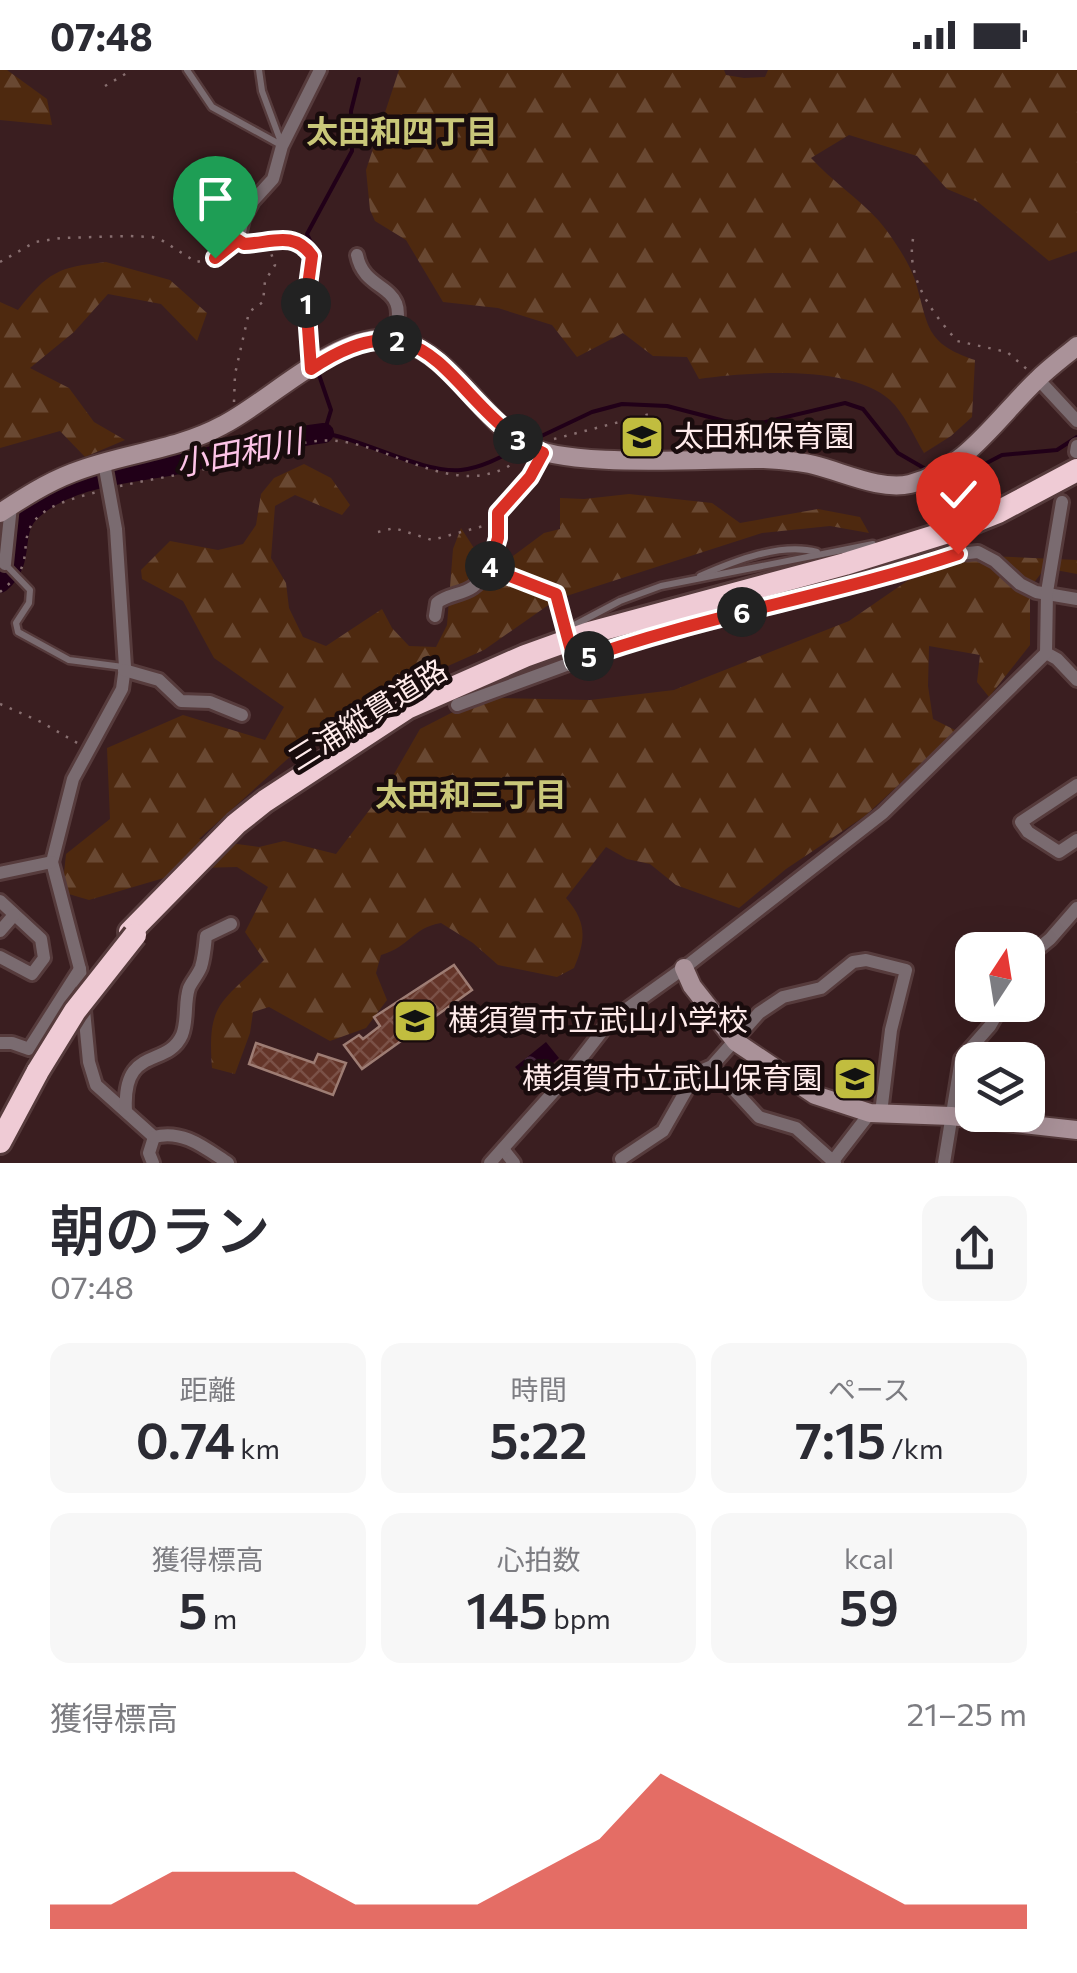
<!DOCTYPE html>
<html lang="ja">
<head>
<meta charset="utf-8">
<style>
  :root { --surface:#fff; --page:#f7f7f7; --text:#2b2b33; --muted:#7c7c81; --accent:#d93025 }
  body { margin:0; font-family:Commissioner,"Noto Sans JP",sans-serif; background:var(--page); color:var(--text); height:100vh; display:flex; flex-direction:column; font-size:38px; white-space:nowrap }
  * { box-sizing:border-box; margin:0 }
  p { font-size:32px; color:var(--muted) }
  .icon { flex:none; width:55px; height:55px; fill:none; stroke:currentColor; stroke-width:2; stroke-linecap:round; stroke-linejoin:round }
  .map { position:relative; height:1093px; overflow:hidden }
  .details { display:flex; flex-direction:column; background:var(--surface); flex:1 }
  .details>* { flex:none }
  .needle { width:65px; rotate:12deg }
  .fabs { position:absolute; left:955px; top:862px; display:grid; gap:20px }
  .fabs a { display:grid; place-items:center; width:90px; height:90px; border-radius:20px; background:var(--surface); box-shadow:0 10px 40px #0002; font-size:50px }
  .pin { position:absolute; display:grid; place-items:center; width:85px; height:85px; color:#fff; margin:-102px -42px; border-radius:50% 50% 50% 0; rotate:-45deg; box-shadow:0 0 10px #0007 }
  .pin .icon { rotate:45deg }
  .km { position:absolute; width:50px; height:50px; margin:-25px; border-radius:50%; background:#222; color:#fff; font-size:28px; line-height:50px; text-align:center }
  .round { display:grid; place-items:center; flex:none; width:105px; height:105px; border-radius:20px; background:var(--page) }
  .head { display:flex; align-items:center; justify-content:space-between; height:170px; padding:0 50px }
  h1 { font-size:55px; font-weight:600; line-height:75px }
  .figures { display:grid; grid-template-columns:repeat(3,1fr); gap:15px; height:170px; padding:10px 50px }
  .figures div { display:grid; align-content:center; border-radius:20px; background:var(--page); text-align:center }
  .figures b { font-size:50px; font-weight:600 }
  .figures small { font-size:28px; font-weight:400 }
  .figures p { font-size:28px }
  .chart { height:280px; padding:20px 50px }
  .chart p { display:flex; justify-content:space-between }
  .chart svg { width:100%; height:180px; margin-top:10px; fill:var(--accent); opacity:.7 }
  .status { display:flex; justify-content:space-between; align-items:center; height:70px; padding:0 50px; background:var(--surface); direction:ltr }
  .status svg { height:28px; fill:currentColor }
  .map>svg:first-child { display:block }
  .forest { fill:url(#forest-firs) }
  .water { fill:url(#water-ripples) }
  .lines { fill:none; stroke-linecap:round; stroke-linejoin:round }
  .stream { stroke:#210018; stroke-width:4 }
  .river { stroke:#210018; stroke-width:20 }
  .building { fill:url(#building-cross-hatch); stroke:#9e7d74; stroke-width:2.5 }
  .lane-casing { stroke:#563b3c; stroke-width:11 }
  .street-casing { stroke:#563b3c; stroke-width:18 }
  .secondary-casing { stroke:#563b3c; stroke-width:22 }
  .highway-casing { stroke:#563b3c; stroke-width:28 }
  .path { stroke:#886f70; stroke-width:2.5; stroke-dasharray:2.5 8; stroke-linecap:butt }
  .lane { stroke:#7a6b70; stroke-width:6 }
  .street { stroke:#7a6b70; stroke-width:12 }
  .secondary { stroke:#aa9299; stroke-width:18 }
  .highway { stroke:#efcbd5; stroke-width:22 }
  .highway-bridge-casing { stroke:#563b3c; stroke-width:28; stroke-linecap:butt }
  .path-bridge { stroke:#886f70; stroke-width:2.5; stroke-dasharray:2.5 8; stroke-linecap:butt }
  .highway-bridge { stroke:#efcbd5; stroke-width:22 }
  .route-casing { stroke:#fff; stroke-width:20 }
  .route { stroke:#d93025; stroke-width:12 }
  .labels { text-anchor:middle; stroke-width:9; stroke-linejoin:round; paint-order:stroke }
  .poi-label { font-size:30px; fill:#ffebeb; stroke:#190c0d; text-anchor:start }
  .street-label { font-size:30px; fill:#ffebeb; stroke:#190c0d }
  .neighbourhood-label { font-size:32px; font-weight:bold; fill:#c9c779; stroke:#190c0d }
  .water-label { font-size:32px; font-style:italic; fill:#fec4e8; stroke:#190c0d }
</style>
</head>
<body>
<div class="status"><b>07:48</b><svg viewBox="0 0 49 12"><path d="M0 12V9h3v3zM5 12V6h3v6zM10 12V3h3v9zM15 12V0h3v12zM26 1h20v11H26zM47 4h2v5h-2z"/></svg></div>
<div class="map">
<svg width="1077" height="1093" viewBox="0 0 1077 1093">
  <defs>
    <pattern id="forest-firs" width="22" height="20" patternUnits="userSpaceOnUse" patternTransform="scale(2.5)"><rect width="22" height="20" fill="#4e290f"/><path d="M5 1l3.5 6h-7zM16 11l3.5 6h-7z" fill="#694832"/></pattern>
    <pattern id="water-ripples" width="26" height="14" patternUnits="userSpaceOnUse" patternTransform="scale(2.5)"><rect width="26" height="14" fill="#210018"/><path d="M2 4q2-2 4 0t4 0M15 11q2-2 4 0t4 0" fill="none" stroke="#42253a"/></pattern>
    <pattern id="building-cross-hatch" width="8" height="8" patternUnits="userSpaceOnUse" patternTransform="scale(2.5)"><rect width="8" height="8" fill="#643529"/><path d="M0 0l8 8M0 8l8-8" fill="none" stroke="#7b5248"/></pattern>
  </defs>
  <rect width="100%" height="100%" fill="#3a1e20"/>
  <g class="forest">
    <path d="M0 0H7L47 29 52 55 0 50Z"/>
    <path d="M399 0H724L726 5 744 8 765 7 768 0H1077V181L1049 191 978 132 947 119 917 86 849 65 811 88C831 110 858 128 879 151 891 165 909 192 915 210 929 256 924 273 975 290L972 347 951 366 924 383C914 366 904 343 890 330 850 294 749 302 699 309L687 287 653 286 623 263 577 287 552 255 498 238 443 232 406 170 375 151 370 140 366 100Z"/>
    <path d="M106 192 170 210 207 243 197 271 161 234 108 224 74 262 30 298 69 318 94 352 125 370 85 387 60 361 0 378V232L18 240C48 202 58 197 106 192Z"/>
    <path d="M304 394 331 408 350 435 342 445 295 425 275 436 271 488 286 513 289 538 303 567 326 576 382 539 392 558 409 576 436 577 447 555 453 479 461 458 490 503 544 463 560 459V428L584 429 629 424 712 433 740 453 818 439 860 447 869 463 830 456 762 463 557 529 484 580 335 646 199 769 259 777 284 771 336 784 386 718 420 659 453 642 497 628 590 630 674 620 849 551 939 489 989 486 1077 490V504L1045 498 1030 518V575L989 627 977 612 980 585 929 576 928 616 933 649 957 661 865 746 786 799 739 838 676 815 650 794 627 789 606 777 566 828C587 852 586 870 574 898L557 907 498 895 473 873 441 853C412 858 411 876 381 885L376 903 387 930 366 958 330 971 269 937 253 942 250 963 235 1004 212 998C207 932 221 934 264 890L245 862 268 817 237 797 198 798 89 830 62 822 66 784 110 749 107 678 183 645 265 670 284 637 214 588 183 531 142 509 141 500 170 471 218 480 243 474 256 455 261 424 274 408Z"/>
  </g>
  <path class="water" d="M546 972 559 988 529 1013 515 997Z"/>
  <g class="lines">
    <g class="stream">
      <path d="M316 183 307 164 352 81 351 41 359 9"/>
      <path d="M313 242 317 197"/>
      <path d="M318 302 331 340 324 363C365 370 424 404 461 400 482 398 503 386 520 377"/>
      <path d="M533 370 592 342 622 334 667 336 736 354 761 353 845 333 863 339 898 383 929 401"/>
      <path d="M941 408 960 407 1002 385 1057 380 1077 367"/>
    </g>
    <path class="river" d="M0 513C28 489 7 461 33 439 75 403 137 404 188 392 234 381 278 369 324 363"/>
  </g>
  <g class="building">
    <path d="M454 895 472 920 362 999 344 975 359 965 363 969 380 956 374 947Z"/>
    <path d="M256 973 314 993 318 984 346 993 333 1025 249 994Z"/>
  </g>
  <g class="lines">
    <defs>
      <g id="lane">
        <path d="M187 0 212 37 281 75"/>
        <path d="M259 0 262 21 282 75"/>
        <path d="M5 494 30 520 29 533 16 553 18 562 69 590 123 597"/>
        <path d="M700 506C734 491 781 472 817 482"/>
        <path d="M565 560 620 531 661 516 873 474"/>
      </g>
      <g id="street">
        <path d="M357 185C365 227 415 210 392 270"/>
        <path d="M311 299 306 230 312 186C294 161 271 172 244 174L238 170 243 149 253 131 273 109 282 76 320 0"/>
        <path d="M1038 309 1077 351"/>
        <path d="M1076 382 1077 376"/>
        <path d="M104 393 116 459 125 597 122 619 73 709 52 792 80 899 89 992 96 1015 154 1067 149 1083 153 1093"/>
        <path d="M5 494 11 436"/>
        <path d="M435 546 437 533C447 524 462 525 473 517 496 500 498 469 497 443L531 407 543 383"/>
        <path d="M1046 583 1057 589 1077 610"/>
        <path d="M124 600 159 610 181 631 210 632 242 645"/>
        <path d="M457 635 623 574 905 502 958 484 978 482 995 491 1020 514 1036 522 1077 529"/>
        <path d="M1077 715 1021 752 1028 762 1059 782 1077 770"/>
        <path d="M0 803 52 792"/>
        <path d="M0 831 41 869 44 888 32 904 0 887"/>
        <path d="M0 861 14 845"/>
        <path d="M1028 887 1050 869 1077 838"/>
        <path d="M0 973H12L29 979 80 899"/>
        <path d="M712 996 759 1047 796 1058 835 1093"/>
        <path d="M126 1041C122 974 167 999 182 965 188 950 184 933 189 918 192 911 198 905 201 897 204 888 205 876 206 866L231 854"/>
        <path d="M154 1067C183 1059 205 1078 228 1093"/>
        <path d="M503 1079 514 1093"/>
        <path d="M621 1089 663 1061 696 1003 712 996 759 943 783 927 821 918 853 892 866 890 906 900 891 960 881 1043"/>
        <path d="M833 1091 870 1043"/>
        <path d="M490 1093 565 1009 610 951 684 898 883 743 1046 583 1047 522 1062 432"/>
        <path d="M944 1093 961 989 990 956 1002 935"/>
      </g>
      <g id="secondary">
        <path d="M0 443C23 428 46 413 72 403 122 383 175 381 223 355 270 331 334 265 388 269 445 273 477 344 522 373 563 400 708 388 762 389 779 390 798 391 814 395 843 402 881 421 910 414 964 401 999 346 1037 310 1049 298 1064 287 1077 276"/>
        <path d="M684 898 692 916 736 972 815 1025 870 1043 951 1046 1077 1060"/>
      </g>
      <g id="highway">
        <path d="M130 862 236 754 265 731 407 638 525 586 589 563 845 494 948 462 998 442 1077 400"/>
        <path d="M0 1072 38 1001"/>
      </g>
    </defs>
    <use href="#lane" class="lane-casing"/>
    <use href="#street" class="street-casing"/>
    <use href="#secondary" class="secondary-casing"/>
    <use href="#highway" class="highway-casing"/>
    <g class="path">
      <path d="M105 16 132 0"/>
      <path d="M913 169C906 209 932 242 957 271L1007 282 1029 301"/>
      <path d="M0 192 35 172 61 168 128 166 152 167 163 171 196 192 215 188 230 176"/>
      <path d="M234 332 235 304 249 242 263 232 265 211 275 195 271 183"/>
      <path d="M554 369 650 344"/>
      <path d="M120 416C152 409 186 404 218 396 253 387 303 367 338 371 400 378 462 434 521 388"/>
      <path d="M378 462 394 458 432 470 487 455"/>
      <path d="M21 499C27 487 24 472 29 460 38 436 75 428 97 422"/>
      <path d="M498 502 556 524 561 544"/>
      <path d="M0 522 10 513"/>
      <path d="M0 634 41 652 79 674"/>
    </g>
    <use href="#lane" class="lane"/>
    <use href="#street" class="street"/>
    <use href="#secondary" class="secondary"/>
    <use href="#highway" class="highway"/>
    <defs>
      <path id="highway-bridge" d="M38 1001 75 941 135 865"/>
    </defs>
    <use href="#highway-bridge" class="highway-bridge-casing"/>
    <path class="path-bridge" d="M561 544 574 591"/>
    <use href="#highway-bridge" class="highway-bridge"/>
  </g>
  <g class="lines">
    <defs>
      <path id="route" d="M215 188 238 170 244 174C271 173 294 160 312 186L306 230 311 299C437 214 448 339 543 383L530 407 498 443V468L489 498 556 524 574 592C700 546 832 526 958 484"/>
    </defs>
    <use href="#route" class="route-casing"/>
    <use href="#route" class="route"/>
  </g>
  <defs>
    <symbol id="school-square" viewBox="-11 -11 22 22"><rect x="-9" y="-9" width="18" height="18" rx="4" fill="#c1bd3f" stroke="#190c0d"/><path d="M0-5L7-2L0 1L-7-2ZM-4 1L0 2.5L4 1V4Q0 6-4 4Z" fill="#111"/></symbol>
  </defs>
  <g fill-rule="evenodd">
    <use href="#school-square" x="617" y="342" width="50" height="50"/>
    <use href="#school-square" x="390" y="926" width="50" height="50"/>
    <use href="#school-square" x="830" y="984" width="50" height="50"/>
  </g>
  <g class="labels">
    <g class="poi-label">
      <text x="674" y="377">太田和保育園</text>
      <text x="448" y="961">横須賀市立武山小学校</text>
      <text x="822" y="1019" text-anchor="end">横須賀市立武山保育園</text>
    </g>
    <g class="street-label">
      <text transform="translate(368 645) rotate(-32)" y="10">三浦縦貫道路</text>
    </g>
    <g class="neighbourhood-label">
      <text x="402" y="73">太田和四丁目</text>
      <text x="471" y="736">太田和三丁目</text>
    </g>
    <g class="water-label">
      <text transform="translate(239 383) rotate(-11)" y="11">小田和川</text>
    </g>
  </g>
</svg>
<div class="fabs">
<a><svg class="needle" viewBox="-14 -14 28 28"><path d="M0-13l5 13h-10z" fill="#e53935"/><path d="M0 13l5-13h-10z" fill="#7c7c81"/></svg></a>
<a><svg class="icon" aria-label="layers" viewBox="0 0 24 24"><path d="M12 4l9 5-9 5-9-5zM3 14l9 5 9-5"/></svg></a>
</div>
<div class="pin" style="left:215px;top:188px;background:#1e9e55"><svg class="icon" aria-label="arrive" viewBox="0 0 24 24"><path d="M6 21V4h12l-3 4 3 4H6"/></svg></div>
<div class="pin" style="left:958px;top:484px;background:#d93025"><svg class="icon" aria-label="check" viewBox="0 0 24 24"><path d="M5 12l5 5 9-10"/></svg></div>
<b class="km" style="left:306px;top:233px">1</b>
<b class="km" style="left:397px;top:270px">2</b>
<b class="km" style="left:518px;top:369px">3</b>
<b class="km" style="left:490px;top:496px">4</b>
<b class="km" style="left:589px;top:586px">5</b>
<b class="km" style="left:742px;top:542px">6</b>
</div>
<section class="details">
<div class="head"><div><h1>朝のラン</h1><p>07:48</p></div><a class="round"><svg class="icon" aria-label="share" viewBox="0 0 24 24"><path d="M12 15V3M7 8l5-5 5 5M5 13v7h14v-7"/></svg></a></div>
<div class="figures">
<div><p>距離</p><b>0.74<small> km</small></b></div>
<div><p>時間</p><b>5:22</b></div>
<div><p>ペース</p><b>7:15<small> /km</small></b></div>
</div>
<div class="figures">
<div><p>獲得標高</p><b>5<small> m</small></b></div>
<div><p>心拍数</p><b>145<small> bpm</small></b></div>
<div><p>kcal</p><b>59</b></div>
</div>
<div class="chart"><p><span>獲得標高</span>21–25 m</p>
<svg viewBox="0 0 160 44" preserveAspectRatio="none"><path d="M0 44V38L10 38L20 30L30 30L40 30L50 38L60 38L70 38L80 30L90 22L100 6L110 14L120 22L130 30L140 38L150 38L160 38V44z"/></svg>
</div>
</section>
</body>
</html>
